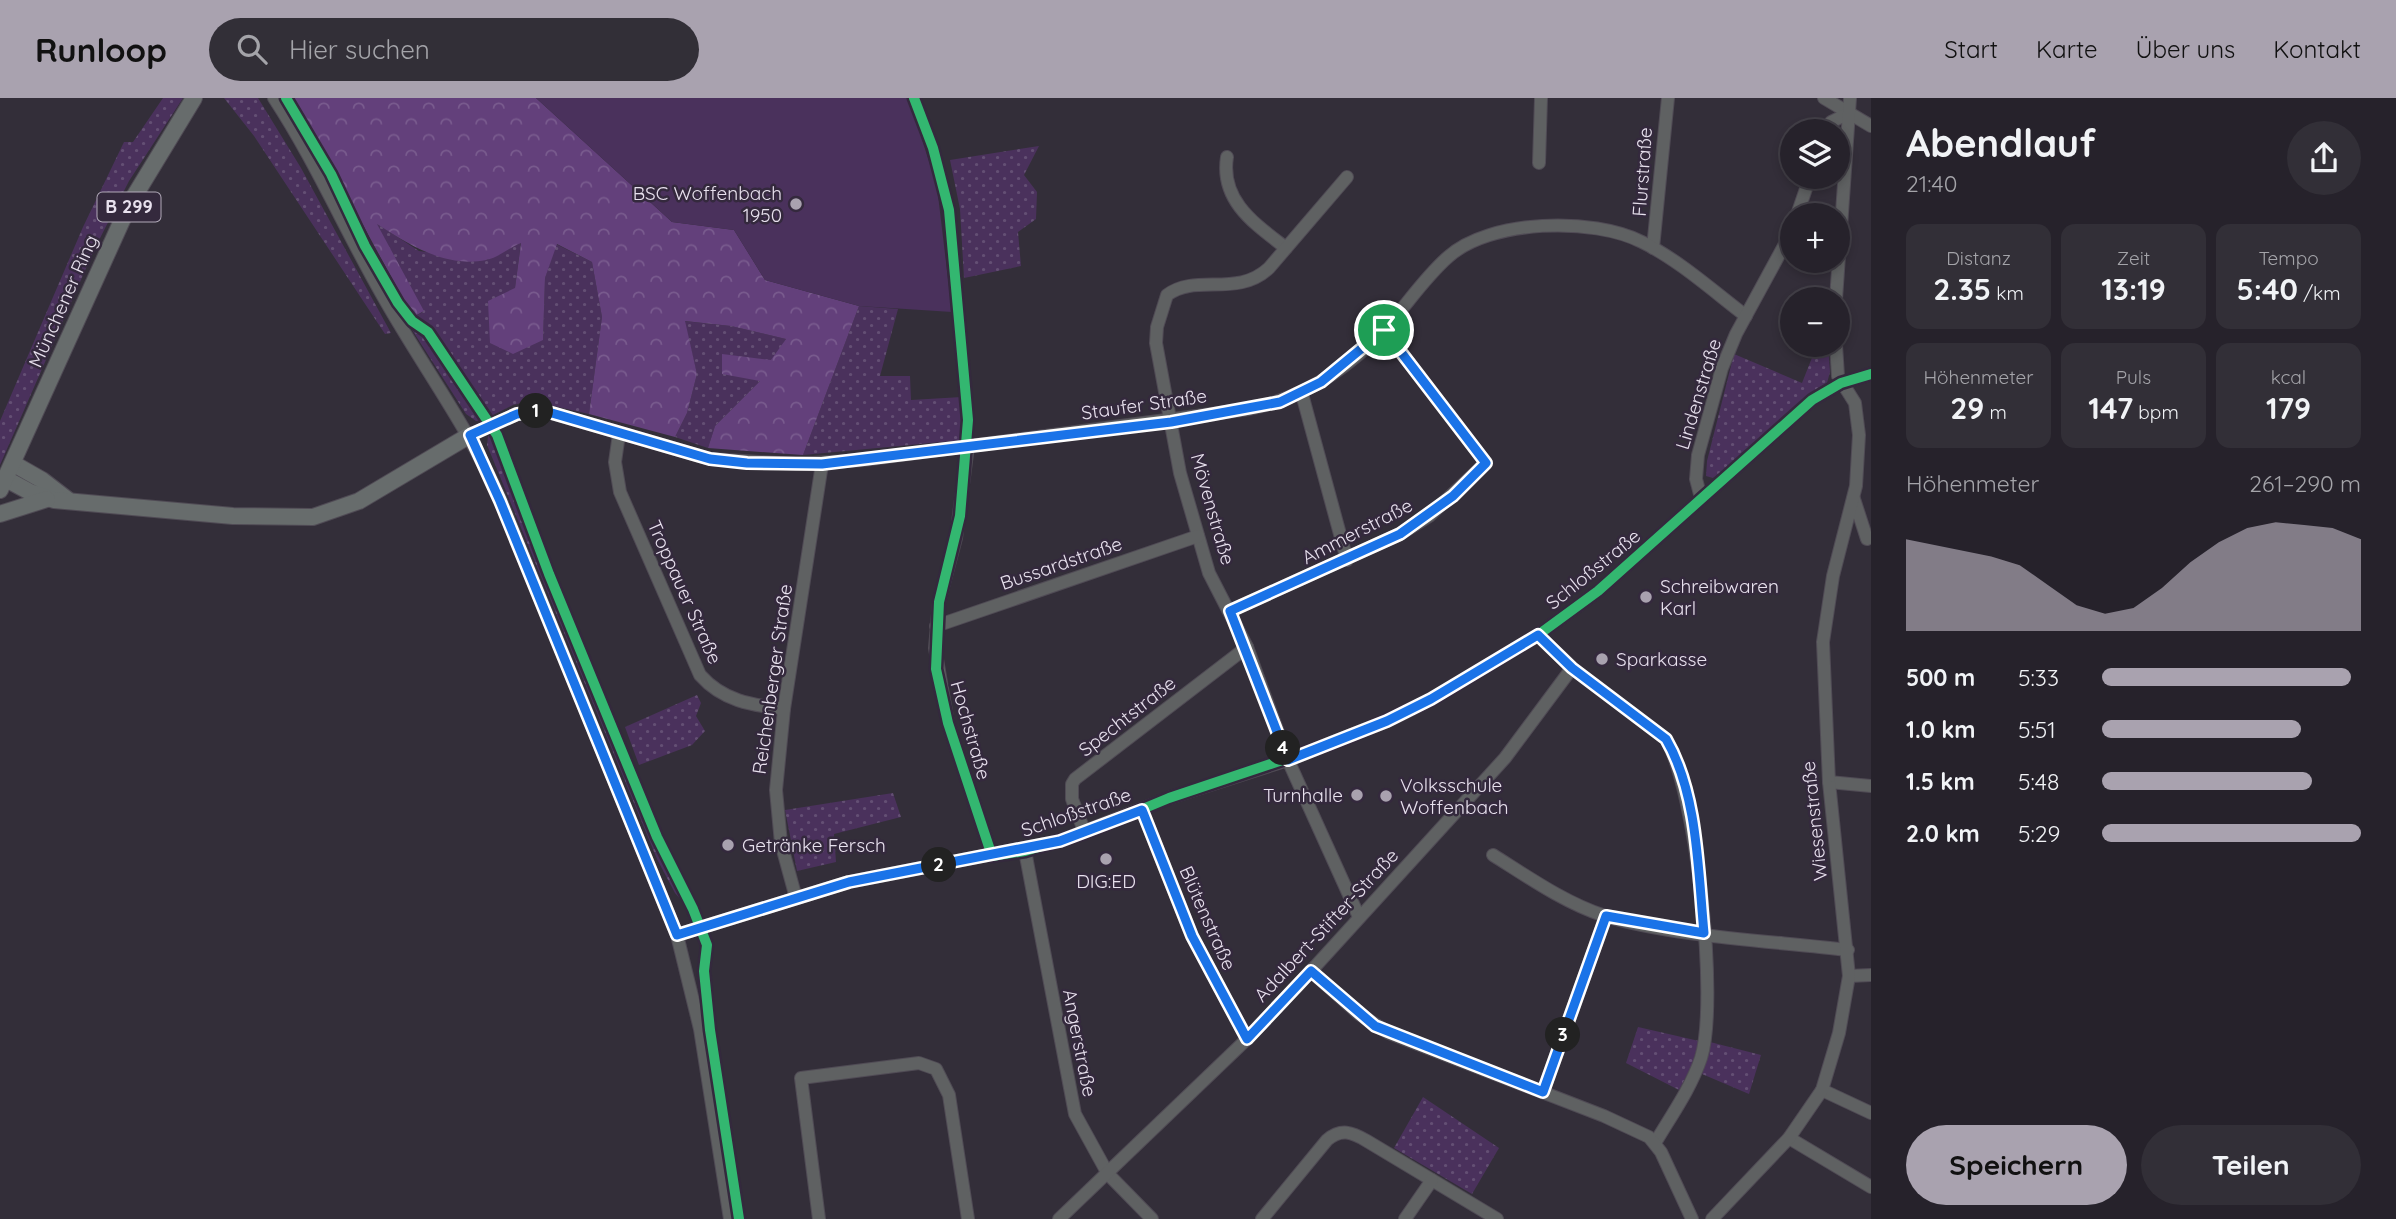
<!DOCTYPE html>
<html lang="de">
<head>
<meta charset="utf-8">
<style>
  :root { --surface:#26222b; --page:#322f37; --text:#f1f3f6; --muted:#a4a4a9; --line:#423f47; --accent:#a9a2af }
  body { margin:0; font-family:Quicksand,sans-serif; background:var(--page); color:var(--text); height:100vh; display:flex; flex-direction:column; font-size:26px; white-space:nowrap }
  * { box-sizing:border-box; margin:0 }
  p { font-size:23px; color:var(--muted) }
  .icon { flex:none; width:38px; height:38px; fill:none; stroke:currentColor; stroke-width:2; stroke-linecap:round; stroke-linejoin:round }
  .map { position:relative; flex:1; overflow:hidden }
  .sheet { display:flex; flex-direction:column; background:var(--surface); width:525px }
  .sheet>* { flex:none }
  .fabs { position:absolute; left:1780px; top:21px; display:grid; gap:14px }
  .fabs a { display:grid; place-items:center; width:70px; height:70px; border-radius:50%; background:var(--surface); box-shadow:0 4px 10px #0003,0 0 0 2px var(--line); font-size:35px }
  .pin { position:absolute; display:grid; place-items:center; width:60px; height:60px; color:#fff; margin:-30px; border:4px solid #fff; border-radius:50%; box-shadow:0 2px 7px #0007 }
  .km { position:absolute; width:35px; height:35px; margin:-18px; border-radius:50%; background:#222; color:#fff; font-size:19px; line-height:35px; text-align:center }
  .round { display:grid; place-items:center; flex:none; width:74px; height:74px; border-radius:37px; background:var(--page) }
  .summary { display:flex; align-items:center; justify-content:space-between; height:119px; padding:0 35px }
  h1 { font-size:38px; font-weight:700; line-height:52px }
  .figures { display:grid; grid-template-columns:repeat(3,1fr); gap:10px; height:119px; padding:7px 35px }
  .figures div { display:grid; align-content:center; border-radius:14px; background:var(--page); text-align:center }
  .figures b { font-size:30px; font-weight:700 }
  .figures small { font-size:19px; font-weight:400 }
  .figures p { font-size:19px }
  .chart { height:196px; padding:14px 35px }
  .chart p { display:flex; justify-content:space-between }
  .chart svg { width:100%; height:126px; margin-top:7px; fill:var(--accent); opacity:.7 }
  .action { display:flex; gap:14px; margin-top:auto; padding:14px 35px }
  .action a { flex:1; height:80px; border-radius:42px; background:var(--accent); color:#111; font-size:28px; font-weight:700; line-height:80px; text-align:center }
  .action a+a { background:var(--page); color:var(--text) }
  ul { padding:0 35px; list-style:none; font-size:23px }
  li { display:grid; grid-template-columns:112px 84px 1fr; align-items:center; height:52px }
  li i { height:18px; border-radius:9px; background:var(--accent) }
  header { display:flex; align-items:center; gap:42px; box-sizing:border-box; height:98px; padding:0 35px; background:var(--accent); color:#111 }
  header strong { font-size:33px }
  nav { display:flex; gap:38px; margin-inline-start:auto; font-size:24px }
  .search { width:490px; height:63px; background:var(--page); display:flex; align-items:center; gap:18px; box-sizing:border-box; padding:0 24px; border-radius:38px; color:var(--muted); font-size:26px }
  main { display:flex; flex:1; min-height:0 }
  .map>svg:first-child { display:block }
  .green { fill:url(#green-dots) }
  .forest { fill:url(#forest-crowns) }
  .pitch { fill:#4a315c }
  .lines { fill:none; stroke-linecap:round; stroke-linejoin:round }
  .minor-casing { stroke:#504b55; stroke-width:14 }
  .major-casing { stroke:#504b55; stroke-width:18 }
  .minor { stroke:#5f6162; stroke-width:12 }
  .major { stroke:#676c6c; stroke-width:16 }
  .cycleway-casing { stroke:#34293d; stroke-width:15 }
  .cycleway { stroke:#33b770; stroke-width:10 }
  .route-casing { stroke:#fff; stroke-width:14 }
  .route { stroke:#1a73e8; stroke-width:9 }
  .poi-dot { fill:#a9a2af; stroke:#34293d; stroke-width:2.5 }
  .labels { text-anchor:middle; stroke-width:5; stroke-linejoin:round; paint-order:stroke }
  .shield { fill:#34293d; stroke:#b2aab9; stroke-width:2 }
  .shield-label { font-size:18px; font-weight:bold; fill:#e8e1ee }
  .street-label { font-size:19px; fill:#e8e1ee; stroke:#34293d }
  .poi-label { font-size:19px; fill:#e8e1ee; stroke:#34293d; text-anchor:start }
</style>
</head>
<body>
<header>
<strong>Runloop</strong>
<div class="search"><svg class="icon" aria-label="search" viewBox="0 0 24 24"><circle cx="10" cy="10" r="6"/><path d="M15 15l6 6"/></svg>Hier suchen</div>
<nav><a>Start</a><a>Karte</a><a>Über uns</a><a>Kontakt</a></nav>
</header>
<main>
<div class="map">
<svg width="1871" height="1121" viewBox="0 0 1871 1121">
  <defs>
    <pattern id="green-dots" width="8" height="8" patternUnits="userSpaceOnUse" patternTransform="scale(1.75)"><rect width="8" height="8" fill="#4a315c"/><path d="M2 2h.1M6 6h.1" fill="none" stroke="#644f74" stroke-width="1.8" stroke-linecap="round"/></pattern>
    <pattern id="forest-crowns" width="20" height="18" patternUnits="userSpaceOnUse" patternTransform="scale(1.75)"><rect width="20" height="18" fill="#63407b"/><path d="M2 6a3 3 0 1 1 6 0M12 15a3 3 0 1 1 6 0" fill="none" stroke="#795b8e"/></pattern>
  </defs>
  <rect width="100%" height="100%" fill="#332e39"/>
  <g class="green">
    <path d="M163 0H183L129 83 94 152 0 367V323L83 129 124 44H133Z"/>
    <path d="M224 0H258L301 70 391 235 385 236 254 38Z"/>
    <path d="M1039 48 1024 77 1037 94 1036 121 1018 134 1021 168 964 180 960 111 950 62Z"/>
    <path d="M376 125 419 153 487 162 521 144 515 190 543 242 545 180 556 146 592 164 602 219 589 316 531 303 513 307 491 318 437 237 426 226 413 219 423 214Z"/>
    <path d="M859 208 898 211 880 278H910L911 302 962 299 963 342 803 357Z"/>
    <path d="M684 223 731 228 786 241 760 283 715 328 708 350 675 339 687 315 697 276Z"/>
    <path d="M407 224 426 239 485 322 476 323 466 316Z"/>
    <path d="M1817 247H1828L1830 274 1827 285 1724 372 1713 380 1706 378 1707 363 1734 256 1802 285Z"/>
    <path d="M494 335 614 643 688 810 675 795 657 761 487 347 488 338Z"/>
    <path d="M697 597 701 605 696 618 705 633 692 647 639 667 625 629Z"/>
    <path d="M893 695 901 719 834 736 836 764 797 773 785 712Z"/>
    <path d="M1638 929 1699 943 1692 967 1679 992 1626 965Z"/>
    <path d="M1710 944 1761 957 1749 996 1702 976Z"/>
    <path d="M1423 999 1499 1050 1472 1096 1394 1050Z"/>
  </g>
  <path class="forest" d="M294 0H536L672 124 734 132 765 182 859 208 803 357 708 350 715 328 760 283 722 276V256L771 262 786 241 731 228 685 223 697 276 687 315 675 339 589 316 602 219 592 164 557 146 545 180 543 242 513 256 490 245 488 203 515 190 521 145C510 149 498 160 486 162 446 170 409 147 377 126L424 213 413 219Z"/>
  <path class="pitch" d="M536 0H909L937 89 952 214 859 208 765 182 734 132 672 124Z"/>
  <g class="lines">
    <defs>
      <g id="minor">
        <path d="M274 0C316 64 346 134 384 200 423 269 469 330 501 403L677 837 700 931 730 1121"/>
        <path d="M1824 0 1871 28"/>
        <path d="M1826 33 1831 24 1847 16"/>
        <path d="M1227 59C1220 103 1255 126 1286 150"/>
        <path d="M1539 65 1541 0"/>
        <path d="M1347 79 1269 170C1237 200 1196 175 1167 197L1157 229 1156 245 1180 375 1209 475 1247 549 1288 662 1359 819"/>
        <path d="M1797 117 1810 79"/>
        <path d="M1653 150 1668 0"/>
        <path d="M1836 201 1850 0"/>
        <path d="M1302 296 1347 462"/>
        <path d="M619 336 615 364 620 394 700 577C723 603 751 607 784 611"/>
        <path d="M470 337 517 316 545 313 710 361 796 366 863 362 1249 311C1303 300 1348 271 1385 231 1406 208 1424 180 1448 159 1490 121 1593 119 1642 144 1679 162 1713 193 1746 218"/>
        <path d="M968 348 956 440 939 504 935 550 948 625 992 758"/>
        <path d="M1701 400 1696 381 1698 357 1722 270 1736 236 1792 133"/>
        <path d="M1854 401 1867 441"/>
        <path d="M1230 513 1400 436 1429 418 1486 365 1384 232"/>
        <path d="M936 528 1198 438"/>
        <path d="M1538 537 1572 570 1666 641C1696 693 1719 903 1701 960 1691 990 1671 1018 1655 1045"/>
        <path d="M1829 684 1871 688"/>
        <path d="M1142 712 1192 838 1247 941"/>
        <path d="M1085 735 1072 701V686L1075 681 1247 549"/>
        <path d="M1025 753 1075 1016 1108 1076 1152 1121"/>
        <path d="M1493 757C1528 779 1565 805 1605 818 1676 839 1773 843 1848 852"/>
        <path d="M796 800 781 745 776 692 784 611 822 366"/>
        <path d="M677 837 849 784 1060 743 1169 700 1288 662 1387 623 1431 602 1538 537 1598 493 1812 302 1841 285 1871 276"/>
        <path d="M1311 873 1359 916 1389 935 1604 1018 1649 1039 1661 1054 1692 1121"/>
        <path d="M1849 878 1871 877"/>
        <path d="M1822 992 1871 1015"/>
        <path d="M1543 994 1606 818"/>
        <path d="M1789 1040 1871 1089"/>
        <path d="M819 1121 801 980 919 965 936 971 949 997 968 1121"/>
        <path d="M1059 1121 1247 941 1311 873 1505 660 1572 570"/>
        <path d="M1262 1121 1327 1042C1341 1030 1352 1034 1367 1043L1497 1121"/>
        <path d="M1405 1121 1432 1082"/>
        <path d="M1712 1121 1789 1040 1822 992 1839 935 1849 878 1829 684 1823 544 1833 478 1856 388 1859 337 1855 305 1838 278 1836 247"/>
      </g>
      <g id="major">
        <path d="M14 366 42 382 68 402"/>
        <path d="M6 381 30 394 54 402 233 418 313 419 359 403 470 337"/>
        <path d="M0 392 129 107 194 0"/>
        <path d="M0 416 47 401"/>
      </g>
    </defs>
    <use href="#minor" class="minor-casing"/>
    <use href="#major" class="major-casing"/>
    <use href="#minor" class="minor"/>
    <use href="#major" class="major"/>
    <defs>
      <g id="cycleway">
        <path d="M286 0 331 76 365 148 398 205 412 223 428 234 497 337 549 476 657 739 693 811 707 847 704 873 710 932 739 1121"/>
        <path d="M914 0 933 50 949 112 968 322 960 418 939 504 936 571 948 625 992 758 1025 753 1085 735 1169 700 1345 641 1431 602 1538 537 1598 493 1812 302 1841 285 1871 276"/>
      </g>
    </defs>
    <use href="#cycleway" class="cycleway-casing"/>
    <use href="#cycleway" class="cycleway"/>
  </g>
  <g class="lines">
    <defs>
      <path id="route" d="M1384 232 1486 365 1453 398 1400 436 1230 513 1288 662 1387 623 1431 601 1538 537 1572 570 1666 641C1698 696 1698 773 1704 835L1606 818 1543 994 1375 928 1311 873 1247 941 1192 838 1142 712 1060 743 849 784 677 837 500 403 470 337 517 316 545 313 710 361 747 365 822 366 1171 324 1280 304 1321 284Z"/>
    </defs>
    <use href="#route" class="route-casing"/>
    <use href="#route" class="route"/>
  </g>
  <g class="poi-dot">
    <circle cx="796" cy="106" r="7"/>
    <circle cx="1646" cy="499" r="7"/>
    <circle cx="1602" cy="561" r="7"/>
    <circle cx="1357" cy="697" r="7"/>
    <circle cx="1386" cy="698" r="7"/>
    <circle cx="728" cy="747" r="7"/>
    <circle cx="1106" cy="761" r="7"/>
  </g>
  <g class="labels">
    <rect class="shield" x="97.5" y="94.5" width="63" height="29" rx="5"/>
    <g class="shield-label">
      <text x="129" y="115">B 299</text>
    </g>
    <g class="street-label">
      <text transform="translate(1642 74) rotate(-86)" y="7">Flurstraße</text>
      <text transform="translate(63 203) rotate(-66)" y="7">Münchener Ring</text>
      <text transform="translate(1698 296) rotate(-73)" y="7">Lindenstraße</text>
      <text transform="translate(1144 306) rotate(-8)" y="7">Staufer Straße</text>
      <text transform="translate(1213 411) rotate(74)" y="7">Mövenstraße</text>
      <text transform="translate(1357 433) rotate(-27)" y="7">Ammerstraße</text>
      <text transform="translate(1061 465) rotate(-19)" y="7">Bussardstraße</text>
      <text transform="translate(1593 471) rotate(-39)" y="7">Schloßstraße</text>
      <text transform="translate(685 494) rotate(66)" y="7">Troppauer Straße</text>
      <text transform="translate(772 581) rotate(-82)" y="7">Reichenberger Straße</text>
      <text transform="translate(1127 618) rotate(-38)" y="7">Spechtstraße</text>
      <text transform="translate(971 632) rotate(74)" y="7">Hochstraße</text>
      <text transform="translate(1076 714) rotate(-19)" y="7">Schloßstraße</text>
      <text transform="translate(1814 723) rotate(-96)" y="7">Wiesenstraße</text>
      <text transform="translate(1208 820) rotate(66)" y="7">Blütenstraße</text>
      <text transform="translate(1326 827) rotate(-47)" y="7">Adalbert-Stifter-Straße</text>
      <text transform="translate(1080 945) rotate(79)" y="7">Angerstraße</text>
    </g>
    <g class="poi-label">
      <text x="782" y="102" text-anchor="end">BSC Woffenbach<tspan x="782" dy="22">1950</tspan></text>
      <text x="1660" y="495">Schreibwaren<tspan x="1660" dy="22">Karl</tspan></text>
      <text x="1616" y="568">Sparkasse</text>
      <text x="1400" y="694">Volksschule<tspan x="1400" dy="22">Woffenbach</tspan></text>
      <text x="1343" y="704" text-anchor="end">Turnhalle</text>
      <text x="742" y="754">Getränke Fersch</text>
      <text x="1106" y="790" text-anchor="middle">DIG:ED</text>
    </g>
  </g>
</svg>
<div class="fabs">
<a><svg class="icon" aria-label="layers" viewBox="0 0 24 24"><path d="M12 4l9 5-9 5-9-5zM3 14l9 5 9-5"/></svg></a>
<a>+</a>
<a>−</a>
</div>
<div class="pin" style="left:1384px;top:232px;background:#1e9e55"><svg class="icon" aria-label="arrive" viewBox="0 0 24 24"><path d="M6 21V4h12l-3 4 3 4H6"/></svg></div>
<b class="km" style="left:536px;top:313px">1</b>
<b class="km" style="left:939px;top:767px">2</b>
<b class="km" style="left:1563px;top:937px">3</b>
<b class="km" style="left:1283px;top:650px">4</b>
</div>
<section class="sheet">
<div class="summary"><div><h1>Abendlauf</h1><p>21:40</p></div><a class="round"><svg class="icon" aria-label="share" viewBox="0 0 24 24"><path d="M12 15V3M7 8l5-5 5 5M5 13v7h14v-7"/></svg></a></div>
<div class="figures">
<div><p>Distanz</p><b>2.35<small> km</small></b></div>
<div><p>Zeit</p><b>13:19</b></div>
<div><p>Tempo</p><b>5:40<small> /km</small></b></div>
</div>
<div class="figures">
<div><p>Höhenmeter</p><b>29<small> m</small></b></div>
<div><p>Puls</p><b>147<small> bpm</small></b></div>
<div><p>kcal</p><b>179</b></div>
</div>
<div class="chart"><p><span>Höhenmeter</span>261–290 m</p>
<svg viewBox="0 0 160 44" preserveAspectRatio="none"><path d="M0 44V12L10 14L20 16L30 18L40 21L50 28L60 35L70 38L80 36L90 29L100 20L110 13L120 8L130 6L140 7L150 8L160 12V44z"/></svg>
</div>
<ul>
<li><b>500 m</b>5:33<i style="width:96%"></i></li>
<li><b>1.0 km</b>5:51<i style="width:77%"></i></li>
<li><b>1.5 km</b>5:48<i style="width:81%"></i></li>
<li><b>2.0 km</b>5:29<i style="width:100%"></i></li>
</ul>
<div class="action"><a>Speichern</a><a>Teilen</a></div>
</section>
</main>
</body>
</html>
